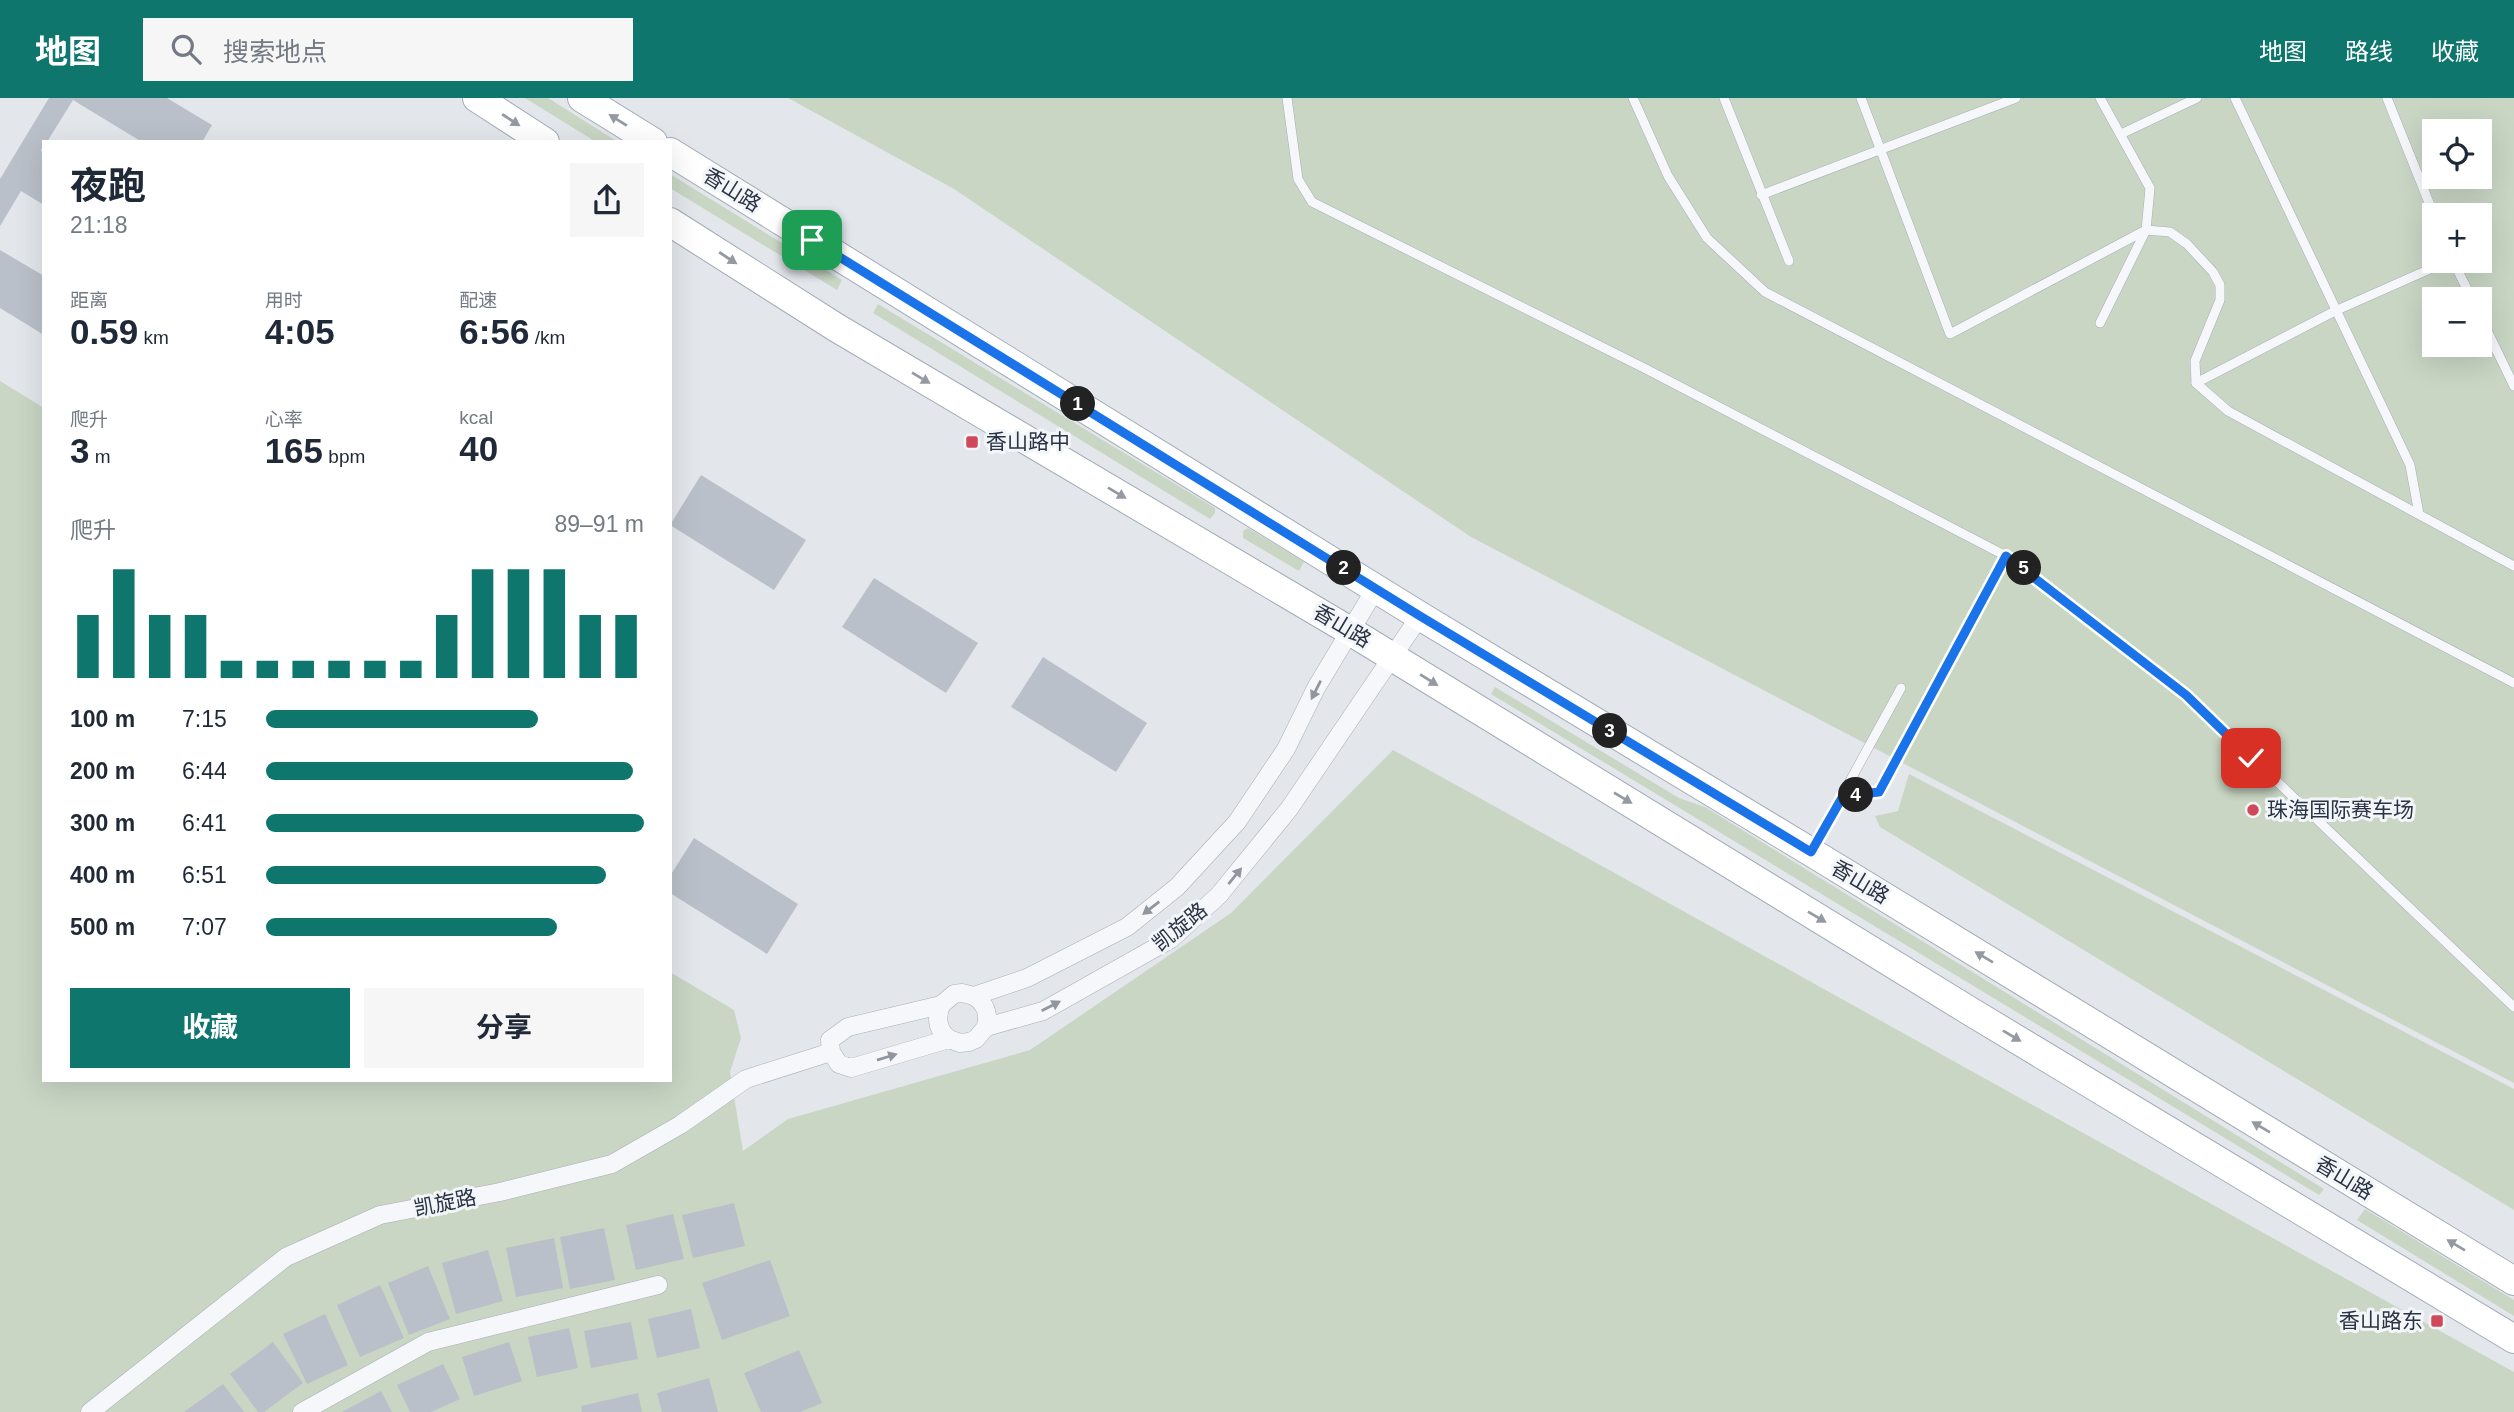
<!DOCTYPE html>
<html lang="zh">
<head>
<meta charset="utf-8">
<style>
  :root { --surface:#fff; --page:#f6f6f7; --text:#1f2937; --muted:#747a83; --accent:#0f766e }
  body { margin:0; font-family:Helvetica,"Noto Sans SC",sans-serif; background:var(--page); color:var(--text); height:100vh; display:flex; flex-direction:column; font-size:26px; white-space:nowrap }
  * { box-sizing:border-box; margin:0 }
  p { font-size:23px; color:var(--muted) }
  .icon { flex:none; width:38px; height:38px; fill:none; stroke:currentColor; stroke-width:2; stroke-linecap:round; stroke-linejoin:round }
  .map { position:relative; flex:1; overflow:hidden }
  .panel { position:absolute; left:42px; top:42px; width:630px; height:942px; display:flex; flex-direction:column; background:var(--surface); border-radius:0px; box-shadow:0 7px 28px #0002 }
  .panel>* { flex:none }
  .fabs { position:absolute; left:2422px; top:21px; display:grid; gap:14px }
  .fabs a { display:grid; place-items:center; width:70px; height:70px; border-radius:0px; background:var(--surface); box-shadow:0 7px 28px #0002; font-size:35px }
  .pin { position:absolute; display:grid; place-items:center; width:60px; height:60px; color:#fff; margin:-30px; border-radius:14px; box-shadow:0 4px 10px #0006 }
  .km { position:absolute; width:35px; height:35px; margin:-18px; border-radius:50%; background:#222; color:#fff; font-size:19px; line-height:35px; text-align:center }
  .round { display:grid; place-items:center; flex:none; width:74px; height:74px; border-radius:0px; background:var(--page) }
  .headline { display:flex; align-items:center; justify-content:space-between; height:119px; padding:0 28px }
  h1 { font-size:38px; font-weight:700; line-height:52px }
  .figures { display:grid; grid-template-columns:repeat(3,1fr); gap:10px; height:119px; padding:7px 28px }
  .figures div { display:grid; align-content:center }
  .figures b { font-size:35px; font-weight:700 }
  .figures small { font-size:19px; font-weight:400 }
  .figures p { font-size:19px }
  .chart { height:196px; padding:14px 28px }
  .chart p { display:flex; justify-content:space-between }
  .chart svg { width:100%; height:126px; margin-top:7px; stroke:var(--accent); stroke-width:6 }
  .primary-button { display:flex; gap:14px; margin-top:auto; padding:14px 28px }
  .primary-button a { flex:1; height:80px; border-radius:0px; background:var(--accent); color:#fff; font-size:28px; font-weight:700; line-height:80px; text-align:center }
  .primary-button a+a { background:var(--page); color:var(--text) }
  ul { padding:0 28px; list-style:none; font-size:23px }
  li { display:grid; grid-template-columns:112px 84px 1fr; align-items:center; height:52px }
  li i { height:18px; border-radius:9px; background:var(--accent) }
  header { display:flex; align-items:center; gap:42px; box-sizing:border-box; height:98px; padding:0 35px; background:var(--accent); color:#fff }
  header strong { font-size:33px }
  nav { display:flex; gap:38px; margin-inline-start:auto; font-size:24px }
  .search { width:490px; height:63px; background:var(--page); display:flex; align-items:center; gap:18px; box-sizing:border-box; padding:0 24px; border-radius:0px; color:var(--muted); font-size:26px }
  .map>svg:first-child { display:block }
  .green { fill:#c9d6c4; fill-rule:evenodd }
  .building { fill:#bac0c9 }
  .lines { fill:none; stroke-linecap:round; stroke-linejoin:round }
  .lane-casing { stroke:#a8aeb6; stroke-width:10 }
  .street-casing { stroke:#a8aeb6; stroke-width:19 }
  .primary-casing { stroke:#a2abb8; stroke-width:30 }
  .lane { stroke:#f6f7fa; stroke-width:9 }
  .street { stroke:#f6f7fa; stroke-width:18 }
  .primary { stroke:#fff; stroke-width:28 }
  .oneway { fill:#959aa2 }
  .oneway2 { fill:#90969f }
  .route-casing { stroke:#fff; stroke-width:14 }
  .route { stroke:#1a73e8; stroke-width:9 }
  .poi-dot { fill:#d0495b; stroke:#f3f6f9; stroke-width:2.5 }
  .labels { text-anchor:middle; stroke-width:6; stroke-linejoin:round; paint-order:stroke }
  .street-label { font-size:21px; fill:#2b3444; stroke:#f3f6f9 }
  .poi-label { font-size:21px; fill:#2b3444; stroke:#f3f6f9; text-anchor:start }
</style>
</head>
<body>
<header>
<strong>地图</strong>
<div class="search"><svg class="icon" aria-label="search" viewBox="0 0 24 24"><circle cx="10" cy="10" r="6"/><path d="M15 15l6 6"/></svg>搜索地点</div>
<nav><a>地图</a><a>路线</a><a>收藏</a></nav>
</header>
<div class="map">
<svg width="2514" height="1314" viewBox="0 0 2514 1314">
  <rect width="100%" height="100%" fill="#e3e7ec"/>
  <g class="green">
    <path d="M525 0H548L618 44H596Z"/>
    <path d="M788 0H2514V985L1471 439 954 91ZM2434 33H2480V79H2434ZM2434 117H2480V163H2434ZM2434 201H2480V247H2434Z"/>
    <path d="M670 76 842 182 837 192 670 90Z"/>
    <path d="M878 206 1215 410V415L1210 421 873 215Z"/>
    <path d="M0 283 44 310V982H670V874L734 912 741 940 730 974 743 1053 788 1021 1030 952 1231 815 1393 652 2514 1274V1314H0Z"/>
    <path d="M1248 430 1304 464 1299 473 1243 440V433Z"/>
    <path d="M1495 589 1679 700 1705 709 2324 1091 2319 1097 1491 596Z"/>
    <path d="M1909 676 2514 991V1112L1880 729 1875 718 1898 713Z"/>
    <path d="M2365 1111 2514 1202V1218L2357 1122Z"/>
  </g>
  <g class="building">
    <path d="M49 0H167L212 27 202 44H142L73 2 47 44H44L41 53 44 55V107L21 93 0 128V81Z"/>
    <path d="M0 152 44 178V237L0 210Z"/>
    <path d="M701 377 806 442 774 492 670 427Z"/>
    <path d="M874 480 978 545 946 595 842 529Z"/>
    <path d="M1043 559 1147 625 1116 674 1011 609Z"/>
    <path d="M694 740 798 806 767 856 670 795V778Z"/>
    <path d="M734 1105 745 1148 693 1160 682 1117Z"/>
    <path d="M673 1116 684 1161 636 1172 626 1127Z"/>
    <path d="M604 1130 615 1182 570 1191 560 1139Z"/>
    <path d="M554 1140 563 1190 516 1199 506 1150Z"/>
    <path d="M488 1152 503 1203 456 1216 442 1165Z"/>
    <path d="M770 1162 790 1218 722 1242 702 1185Z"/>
    <path d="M428 1168 450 1221 409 1237 388 1185Z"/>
    <path d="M380 1187 404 1240 360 1259 337 1207Z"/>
    <path d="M691 1211 700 1250 657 1260 648 1221Z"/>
    <path d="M325 1216 348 1267 307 1286 283 1236Z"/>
    <path d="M631 1224 638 1261 591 1270 584 1233Z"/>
    <path d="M569 1230 578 1270 537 1279 528 1239Z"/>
    <path d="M273 1244 303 1285 264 1314H258L230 1276Z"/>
    <path d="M509 1244 522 1283 474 1298 462 1259Z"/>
    <path d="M799 1252 822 1305 800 1314H761L744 1275Z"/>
    <path d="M443 1266 460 1301 431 1314H410L397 1287Z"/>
    <path d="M709 1280 718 1314H662L657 1295Z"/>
    <path d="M223 1286 244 1314H184Z"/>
    <path d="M381 1293 392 1314H342Z"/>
    <path d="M638 1295 642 1314H582L581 1308Z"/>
  </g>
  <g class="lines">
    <defs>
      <g id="lane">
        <path d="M1287 0 1298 81 1312 104 1646 271 2006 458 2186 597 2514 909"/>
        <path d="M1633 0 1668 78 1707 140 1765 194 2514 585"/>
        <path d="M1724 0 1789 163"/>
        <path d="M1861 0 1950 236 2146 132 2170 134 2187 146 2213 174 2220 187V202L2195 263 2196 285 2228 313 2514 468"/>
        <path d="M2235 0 2410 367 2419 416"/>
        <path d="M2387 0 2434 117"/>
        <path d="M2121 36 2197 0"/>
        <path d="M1761 97 2016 0"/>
        <path d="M2453 163 2472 201"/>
        <path d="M2480 218 2514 288"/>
        <path d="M2100 225 2146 132 2150 90 2100 0"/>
        <path d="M2196 285 2335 213 2448 163"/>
        <path d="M1843 698 1879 694 2006 458"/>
        <path d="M1812 752 1901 590"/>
      </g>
      <g id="street">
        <path d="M1376 490 1316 590 1286 651 1237 724 1177 789 1127 829 1027 880 974 898 962 895 954 896 941 907 848 929 830 942 831 954 839 966 851 970 949 941 960 945 969 944 976 941 986 929 1043 913 1171 841 1219 797 1289 711 1420 518"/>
        <path d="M974 898C986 906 989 916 986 929"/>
        <path d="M941 907C936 920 937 932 949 941"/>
        <path d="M90 1314 286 1159 380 1117 500 1094 612 1066 680 1027 746 981 831 954"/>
        <path d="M302 1314 428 1244 658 1187"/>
      </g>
      <g id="primary">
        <path d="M477 0 545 44"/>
        <path d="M582 0 653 44"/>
        <path d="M670 54 1420 518 1811 754 2514 1183"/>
        <path d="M670 124 837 230 1350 533 1973 915 2514 1241"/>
      </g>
    </defs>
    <use href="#lane" class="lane-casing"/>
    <use href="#street" class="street-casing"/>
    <use href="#primary" class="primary-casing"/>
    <use href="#lane" class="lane"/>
    <use href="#street" class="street"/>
    <use href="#primary" class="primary"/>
  </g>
  <defs><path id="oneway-solid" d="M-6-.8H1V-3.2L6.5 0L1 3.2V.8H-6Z" transform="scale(1.75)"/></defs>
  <g class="oneway">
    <use href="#oneway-solid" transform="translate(511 22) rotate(33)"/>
    <use href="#oneway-solid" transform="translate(618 22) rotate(-148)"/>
    <use href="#oneway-solid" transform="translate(728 160) rotate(33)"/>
    <use href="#oneway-solid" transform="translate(921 280) rotate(31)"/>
    <use href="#oneway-solid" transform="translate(1117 395) rotate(31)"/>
    <use href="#oneway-solid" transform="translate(1429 582) rotate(32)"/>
    <use href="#oneway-solid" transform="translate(1623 700) rotate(31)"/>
    <use href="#oneway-solid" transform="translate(1817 819) rotate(31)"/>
    <use href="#oneway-solid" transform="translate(1984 859) rotate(-149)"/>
    <use href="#oneway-solid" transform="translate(2012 938) rotate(31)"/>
    <use href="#oneway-solid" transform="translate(2261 1029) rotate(-149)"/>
    <use href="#oneway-solid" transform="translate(2456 1147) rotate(-149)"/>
  </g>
  <g class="oneway2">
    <use href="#oneway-solid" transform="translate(1316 592) rotate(117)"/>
    <use href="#oneway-solid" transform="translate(1235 778) rotate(-51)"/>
    <use href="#oneway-solid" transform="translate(1151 810) rotate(142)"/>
    <use href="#oneway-solid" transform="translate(1051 908) rotate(-27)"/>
    <use href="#oneway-solid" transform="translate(887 959) rotate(-17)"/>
  </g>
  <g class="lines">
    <defs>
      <path id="route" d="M812 142 1420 518 1811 754 1843 698 1879 694 2006 458 2186 597 2251 660"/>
    </defs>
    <use href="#route" class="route-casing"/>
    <use href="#route" class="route"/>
  </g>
  <g class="poi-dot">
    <rect x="965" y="337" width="14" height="14" rx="3.5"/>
    <circle cx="2253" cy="712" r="7"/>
    <rect x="2430" y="1216" width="14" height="14" rx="3.5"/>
  </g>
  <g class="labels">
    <g class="street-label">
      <text transform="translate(732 92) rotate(32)" y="7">香山路</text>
      <text transform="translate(1342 528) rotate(31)" y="7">香山路</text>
      <text transform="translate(1860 784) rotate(31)" y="7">香山路</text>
      <text transform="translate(1180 829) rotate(-39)" y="7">凯旋路</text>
      <text transform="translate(2344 1080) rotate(31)" y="7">香山路</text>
      <text transform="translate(445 1105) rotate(-11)" y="7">凯旋路</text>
    </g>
    <g class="poi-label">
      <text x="986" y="351">香山路中</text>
      <text x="2267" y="719">珠海国际赛车场</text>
      <text x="2423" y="1230" text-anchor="end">香山路东</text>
    </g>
  </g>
</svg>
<div class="fabs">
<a><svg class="icon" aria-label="locate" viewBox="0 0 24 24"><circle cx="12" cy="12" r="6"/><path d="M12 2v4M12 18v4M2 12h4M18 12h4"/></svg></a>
<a>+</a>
<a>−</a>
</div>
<div class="pin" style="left:812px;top:142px;background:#1e9e55"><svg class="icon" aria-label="arrive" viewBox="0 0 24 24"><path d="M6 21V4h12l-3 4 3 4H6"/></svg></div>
<div class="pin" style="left:2251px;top:660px;background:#d93025"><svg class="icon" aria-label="check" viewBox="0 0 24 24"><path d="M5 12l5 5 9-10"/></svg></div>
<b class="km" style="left:1078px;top:306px">1</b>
<b class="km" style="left:1344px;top:470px">2</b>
<b class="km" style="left:1610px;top:633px">3</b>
<b class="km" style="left:1856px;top:697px">4</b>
<b class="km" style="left:2024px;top:470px">5</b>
<section class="panel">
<div class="headline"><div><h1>夜跑</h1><p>21:18</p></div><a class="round"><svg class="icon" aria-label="share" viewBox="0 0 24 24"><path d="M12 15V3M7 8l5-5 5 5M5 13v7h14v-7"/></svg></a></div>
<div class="figures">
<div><p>距离</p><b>0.59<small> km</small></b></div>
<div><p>用时</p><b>4:05</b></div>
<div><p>配速</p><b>6:56<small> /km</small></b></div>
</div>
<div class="figures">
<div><p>爬升</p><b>3<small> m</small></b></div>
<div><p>心率</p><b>165<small> bpm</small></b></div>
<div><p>kcal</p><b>40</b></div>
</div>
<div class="chart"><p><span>爬升</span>89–91 m</p>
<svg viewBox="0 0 160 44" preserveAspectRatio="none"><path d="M5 44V22M15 44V6M25 44V22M35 44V22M45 44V38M55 44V38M65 44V38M75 44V38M85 44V38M95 44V38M105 44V22M115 44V6M125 44V6M135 44V6M145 44V22M155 44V22"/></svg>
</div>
<ul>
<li><b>100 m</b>7:15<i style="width:72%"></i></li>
<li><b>200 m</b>6:44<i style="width:97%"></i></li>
<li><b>300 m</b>6:41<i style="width:100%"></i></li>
<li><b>400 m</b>6:51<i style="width:90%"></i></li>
<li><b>500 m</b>7:07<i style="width:77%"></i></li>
</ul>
<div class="primary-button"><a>收藏</a><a>分享</a></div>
</section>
</div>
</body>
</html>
